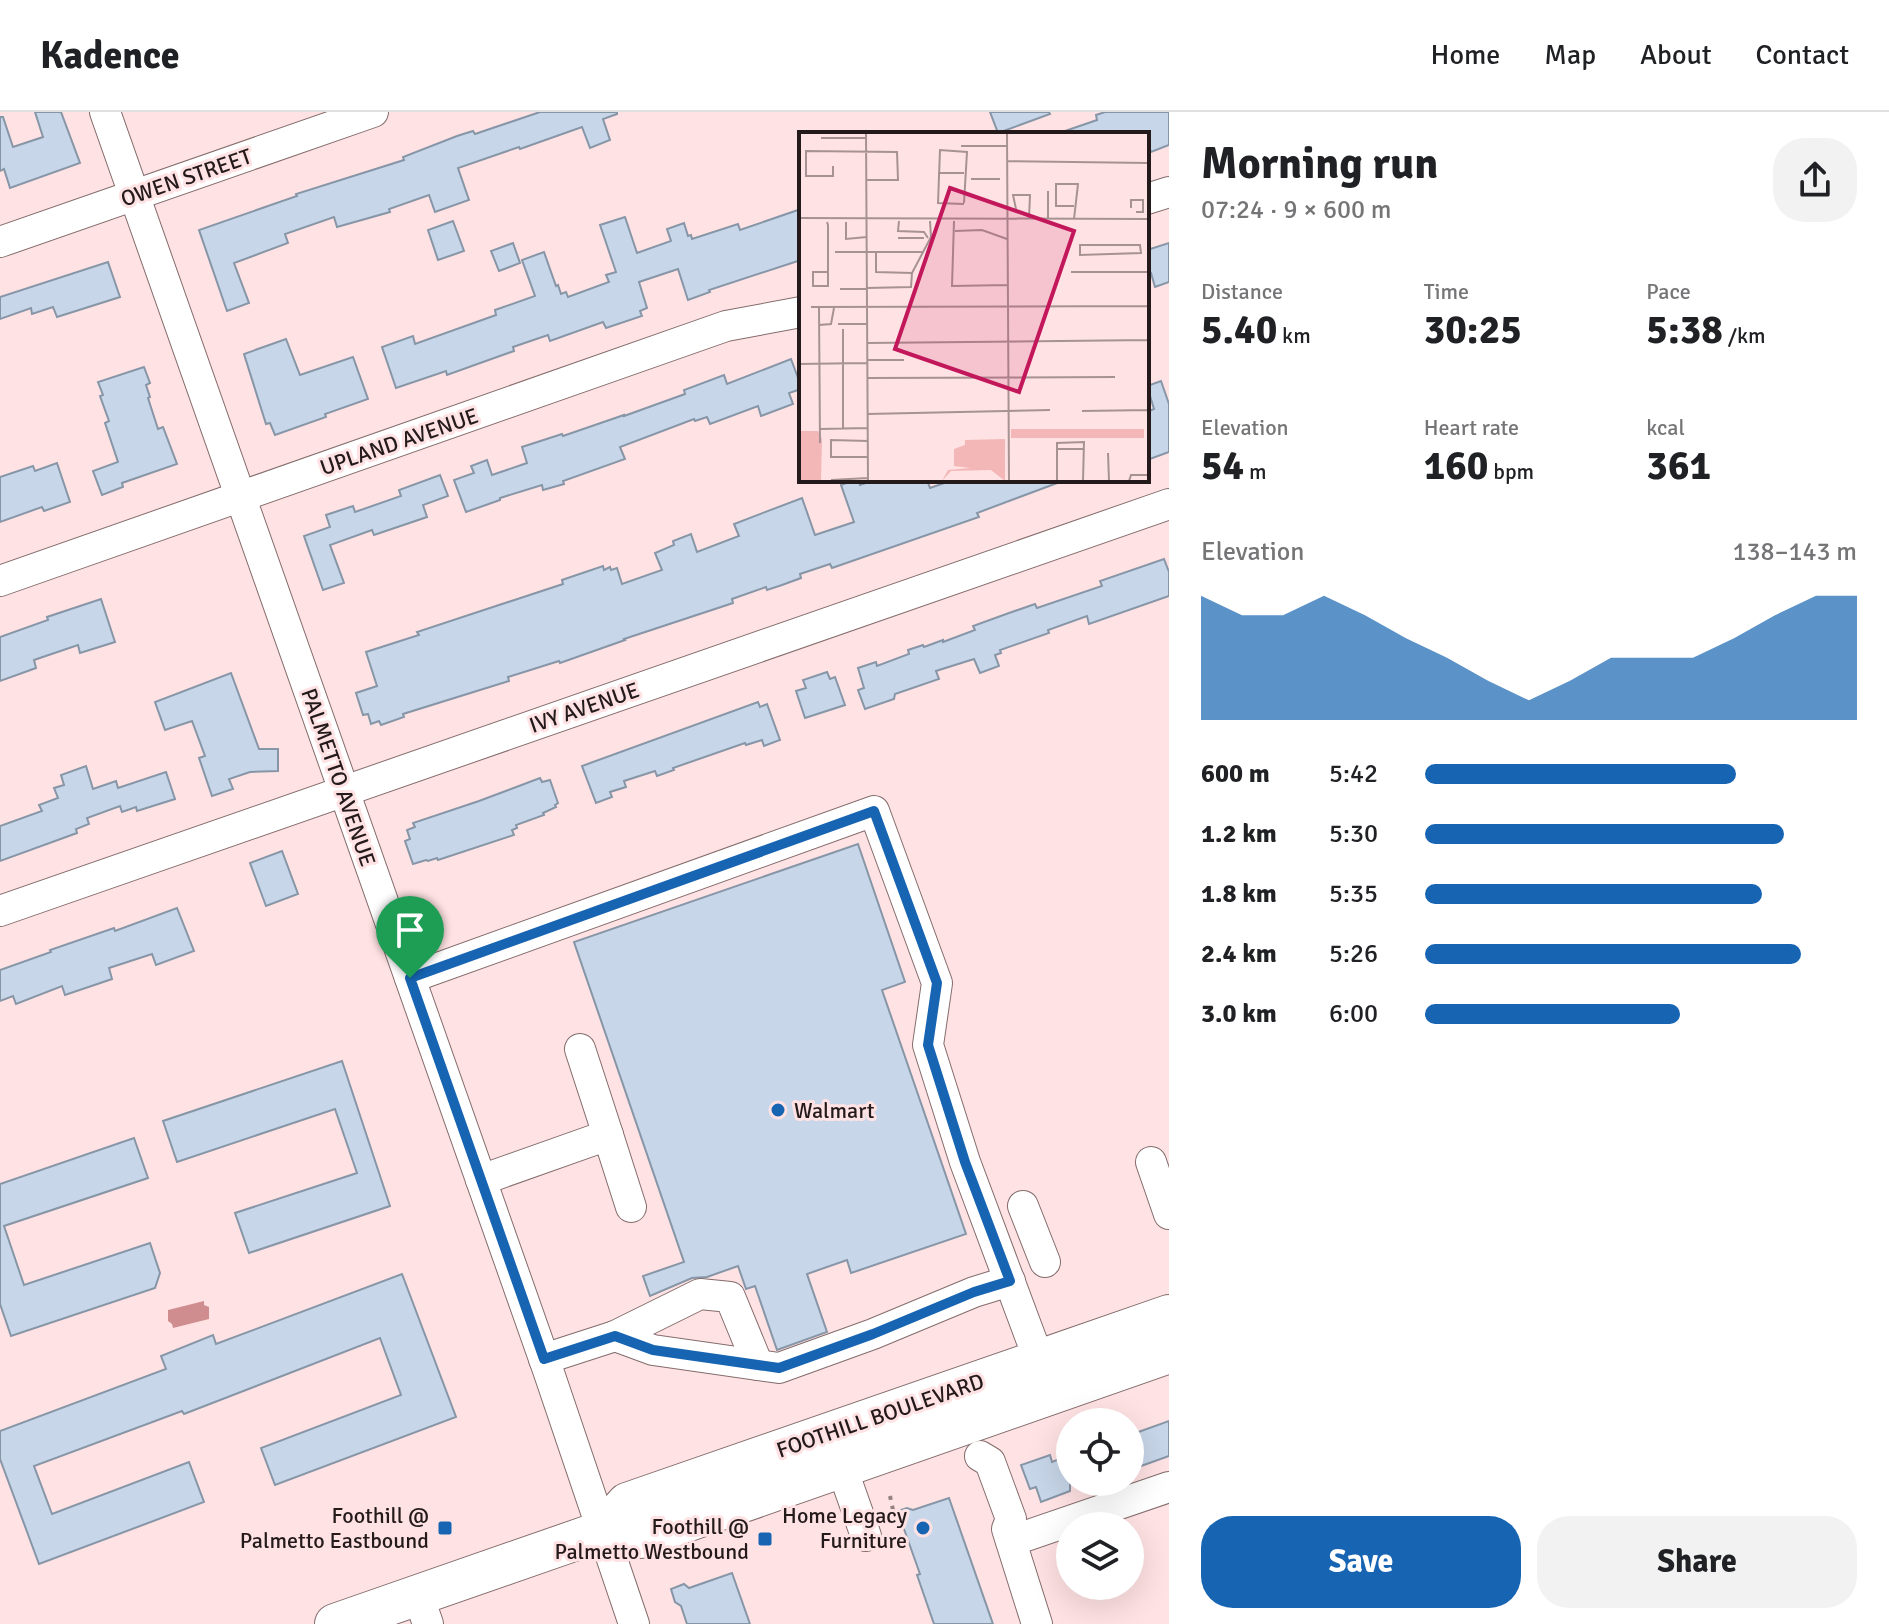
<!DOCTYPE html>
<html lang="en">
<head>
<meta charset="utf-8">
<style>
  :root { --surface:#fff; --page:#f2f2f2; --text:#202124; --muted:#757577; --line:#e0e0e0; --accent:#1664b2 }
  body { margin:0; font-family:Signika,sans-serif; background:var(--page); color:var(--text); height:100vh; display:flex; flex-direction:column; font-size:30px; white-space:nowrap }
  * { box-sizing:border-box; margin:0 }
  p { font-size:26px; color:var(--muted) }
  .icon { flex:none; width:44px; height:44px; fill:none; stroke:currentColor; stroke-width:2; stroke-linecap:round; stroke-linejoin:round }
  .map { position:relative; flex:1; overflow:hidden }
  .panel { display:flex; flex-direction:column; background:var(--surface); width:720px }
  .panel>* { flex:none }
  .controls { position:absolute; left:1056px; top:1296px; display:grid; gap:16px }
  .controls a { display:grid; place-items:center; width:88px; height:88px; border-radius:50%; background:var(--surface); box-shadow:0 8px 32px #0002; font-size:40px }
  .pin { position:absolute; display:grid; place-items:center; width:68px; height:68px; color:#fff; margin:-82px -34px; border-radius:50% 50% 50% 0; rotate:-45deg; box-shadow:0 0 8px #0007 }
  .pin .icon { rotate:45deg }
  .round { display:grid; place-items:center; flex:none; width:84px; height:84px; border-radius:32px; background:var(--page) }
  .summary { display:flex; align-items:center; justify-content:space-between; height:136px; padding:0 32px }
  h1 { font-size:44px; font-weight:700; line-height:60px }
  .figures { display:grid; grid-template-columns:repeat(3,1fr); gap:12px; height:136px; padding:8px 32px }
  .figures div { display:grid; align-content:center }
  .figures b { font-size:40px; font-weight:700 }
  .figures small { font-size:22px; font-weight:400 }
  .figures p { font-size:22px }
  .chart { height:224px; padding:16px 32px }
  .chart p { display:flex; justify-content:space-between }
  .chart svg { width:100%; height:144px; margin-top:8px; fill:var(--accent); opacity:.7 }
  .action { display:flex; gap:16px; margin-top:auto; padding:16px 32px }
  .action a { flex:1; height:92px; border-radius:32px; background:var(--accent); color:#fff; font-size:32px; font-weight:700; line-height:92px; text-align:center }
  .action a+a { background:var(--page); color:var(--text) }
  ul { padding:0 32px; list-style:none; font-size:26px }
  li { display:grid; grid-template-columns:128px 96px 1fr; align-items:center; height:60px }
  li i { height:20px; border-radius:10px; background:var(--accent) }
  header { display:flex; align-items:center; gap:48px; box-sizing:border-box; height:112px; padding:0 40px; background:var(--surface); border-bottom:2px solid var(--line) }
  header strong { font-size:38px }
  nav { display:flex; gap:44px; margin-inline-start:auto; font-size:28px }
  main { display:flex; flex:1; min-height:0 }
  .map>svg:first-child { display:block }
  .water { fill:#cf8d8f }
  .building { fill:#c7d6e9; stroke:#8796a7; stroke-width:2 }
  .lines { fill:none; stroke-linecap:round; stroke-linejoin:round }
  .minor-casing { stroke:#846c6c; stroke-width:32 }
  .major-casing { stroke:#846c6c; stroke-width:42 }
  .path { stroke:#958182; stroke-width:4; stroke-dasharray:4 6; stroke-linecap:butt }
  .minor { stroke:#fff; stroke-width:30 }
  .major { stroke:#fff; stroke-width:40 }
  .route-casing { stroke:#fff; stroke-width:16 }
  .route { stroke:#1664b2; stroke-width:10 }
  .poi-dot { fill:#1664b2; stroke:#ffe2e3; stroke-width:3 }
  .labels { text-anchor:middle; stroke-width:6; stroke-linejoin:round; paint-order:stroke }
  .street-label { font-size:22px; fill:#241a1b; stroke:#ffe2e3 }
  .poi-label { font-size:22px; fill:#241a1b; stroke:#ffe2e3; text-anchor:end }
  .inset-road { fill:none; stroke:#a79293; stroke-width:2 }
  .view { fill:#c2185b; fill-opacity:0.15; stroke:#c2185b; stroke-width:4 }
  .inset-edge { fill:none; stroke:#241a1b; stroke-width:4 }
</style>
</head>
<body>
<header>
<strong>Kadence</strong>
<nav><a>Home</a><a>Map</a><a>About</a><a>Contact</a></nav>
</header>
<main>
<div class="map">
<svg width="1169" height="1512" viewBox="0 0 1169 1512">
  <rect width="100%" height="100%" fill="#ffe2e3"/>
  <path class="water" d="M204 1189V1193L209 1195V1207L173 1216 172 1212 168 1209V1198Z"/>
  <g class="building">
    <path d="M35 0H61L80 51 10 76 4 57 0 59V5H3L13 35 43 25Z"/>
    <path d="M540 0H617V2L603 7 610 28 590 36 582 15 520 37 519 35 458 56 469 88 435 100 429 83 389 97 390 100 337 115 334 105 285 122 288 131 234 151 249 191 227 199 199 118 297 84 296 82 404 48 403 45 457 24 473 19 475 22Z"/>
    <path d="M990 0H1049L1050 2 998 21Z"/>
    <path d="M1105 0H1169V33L1151 40 1147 29V22H1065V19L1097 8 1096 3Z"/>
    <path d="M801 97V148L709 178 710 180 688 188 678 157 639 170 647 196 640 199 642 204 606 216 603 210 550 229 548 223 513 235 514 239 483 250 447 263 446 259 396 276 382 235 413 224 415 232 496 203 495 198 535 184 522 148 544 140 556 174 558 173 561 182 566 180 568 185 609 170 606 163 616 160 600 113 625 105 637 141 671 129 667 117 684 111 688 124 691 123 692 127 738 112 740 118Z"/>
    <path d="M453 109 464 139 438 148 428 118Z"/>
    <path d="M513 131 520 151 499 159 491 139Z"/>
    <path d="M1169 131V170L1155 175 1151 161 1147 162V138Z"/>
    <path d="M108 150 120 185 57 205 53 195 32 202 31 196 0 207V185Z"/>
    <path d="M286 227 300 263 353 245 368 287 325 302 326 305 275 323 270 311 266 312 244 242Z"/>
    <path d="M791 247 801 274V277L789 281 793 292 761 304 758 294 710 312 707 305 695 309 694 307 620 335 625 347 563 369 564 372 543 378 542 373 500 386V388L466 400 454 368 474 361 471 354 487 348 492 363 527 351 522 335 562 322 563 324 624 303V304L685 282 684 278 724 263 727 272Z"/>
    <path d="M144 255 150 271 146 273 150 285 148 286 158 317 163 315 177 352 122 371 123 375 102 383 93 359 118 350 105 311 109 309 100 284 103 283 98 270Z"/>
    <path d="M1161 269 1169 292V340L1147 348V300L1154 297 1147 274Z"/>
    <path d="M57 351 70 390 44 399 42 395 0 410V365L33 354 35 359Z"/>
    <path d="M440 363 448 384 423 393 427 405 374 423 372 418 330 433 344 471 323 478 304 424 330 415 326 403 353 394 355 400 401 384 399 378Z"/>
    <path d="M854 368H859L860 373 875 368H927L930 376 953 368H1060V370L977 401 979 405 832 456 830 452 800 462 801 466 782 473 767 478 766 475 732 487 733 491 624 527 625 528 560 551 559 549 508 565 509 569 403 602 404 605 381 613 379 609 371 612 368 602 363 603 356 581 377 574 366 540 419 523 417 520 563 472 562 468 603 454 604 458 610 455 611 458 617 456 622 472 662 458 655 441 674 433 673 429 691 422 697 440 739 424 734 412 802 386 815 423 854 410 841 373Z"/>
    <path d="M1164 447 1169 460V484L1089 512 1087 504 1048 518 1049 521 1000 538 1001 541 995 543 999 554 980 561 974 547 936 559 939 567 895 582 894 587 865 597 858 578 864 576 858 556 876 550 877 554 909 542 908 538 923 533 924 535 943 528V530L975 518 973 514 1009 501 1035 492 1037 496 1102 474 1100 469Z"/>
    <path d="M101 487 115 530 80 541 78 533 34 548 36 556 0 569V525L48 508 47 505Z"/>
    <path d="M827 560 830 567 835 565 845 593 805 606 796 579 806 576 803 568Z"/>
    <path d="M231 561 259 637H278V659L250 660 229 667 233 677 212 684 199 646 205 644 192 609 165 618 155 590Z"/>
    <path d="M758 590 760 595 767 592 780 628 764 634 762 628 746 633 745 631 673 656 674 658 657 664 655 659 624 669 626 675 610 680 612 685 596 691 582 654Z"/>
    <path d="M86 654 93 677 116 669 118 676 166 660 175 687 137 699 136 695 122 700 120 694 87 706 89 712 76 717 77 721 0 749V714L42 699 39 693 58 686 54 676 64 673 61 663Z"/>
    <path d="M540 666 542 670 550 668 558 691 555 693 556 695 543 701 544 703 516 713 517 716 512 718 514 723 438 748 437 746 428 749 426 748 413 752 405 729 410 727 407 718 415 715 413 711 479 689Z"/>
    <path d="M858 732 905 870 882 878 966 1122 851 1161 847 1148 807 1162 827 1220 777 1238 755 1174 746 1177 738 1154 707 1165 692 1166 650 1184 643 1164 684 1150 574 830Z"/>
    <path d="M282 739 298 782 266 794 250 751Z"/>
    <path d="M177 796 194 839 156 853 152 842 109 856 112 867 65 883 62 874 16 892 13 884 0 889V858L51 840 50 838 114 816 115 819Z"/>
    <path d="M342 949 390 1094 249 1141 235 1101 357 1061 335 997 177 1050 163 1009Z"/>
    <path d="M134 1026 148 1066 4 1114 24 1173 150 1131 160 1161 155 1176 11 1224 0 1192V1072Z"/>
    <path d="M402 1162 456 1305 275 1373 261 1336 401 1283 380 1226 184 1302 182 1299 34 1354 52 1402 189 1350 204 1390 39 1452 0 1347V1319L166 1257 161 1244 213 1223 216 1232Z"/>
    <path d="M1169 1309V1344L1130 1358V1323Z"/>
    <path d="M1050 1343 1052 1350 1070 1343V1379L1041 1390 1036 1375 1030 1377 1021 1353Z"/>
    <path d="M949 1386 993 1512H934L917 1463 920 1462 904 1417 900 1414 895 1400 907 1396 913 1398Z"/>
    <path d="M732 1461 750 1512H687L681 1494 675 1490 671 1477 684 1472 689 1476Z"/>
  </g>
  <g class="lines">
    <defs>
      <g id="minor">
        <path d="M105 0 549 1261 634 1512"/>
        <path d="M1147 87 1169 80"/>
        <path d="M0 130 373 0"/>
        <path d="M0 469 726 214 801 200"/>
        <path d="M0 799 1169 392"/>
        <path d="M410 866 874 699 937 871 928 933 965 1050 1039 1248"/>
        <path d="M580 937 608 1023"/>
        <path d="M1151 1050 1169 1102"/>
        <path d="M481 1068 608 1023 631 1095"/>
        <path d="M1023 1094 1045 1150"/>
        <path d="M615 1224 700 1182 730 1185 758 1253"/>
        <path d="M544 1247 615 1224 653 1238 779 1256 873 1222 974 1180 1010 1169"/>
        <path d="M980 1344 990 1350 1011 1407 1007 1417 1037 1512"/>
        <path d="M842 1356 866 1424"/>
        <path d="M1011 1429 1169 1375"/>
        <path d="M418 1483 428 1512"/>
      </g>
      <g id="major">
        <path d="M602 1419 627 1391 1169 1203"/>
        <path d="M335 1512 602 1419 640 1426 1169 1241"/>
      </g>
    </defs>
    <use href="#minor" class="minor-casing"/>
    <use href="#major" class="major-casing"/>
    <path class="path" d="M890 1384 893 1398"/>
    <use href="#minor" class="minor"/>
    <use href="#major" class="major"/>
  </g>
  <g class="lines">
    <defs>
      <path id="route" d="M874 699 937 871 928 933 965 1050 1010 1169 974 1180 873 1222 779 1256 653 1238 615 1224 544 1247 410 866Z"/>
    </defs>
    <use href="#route" class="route-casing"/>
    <use href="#route" class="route"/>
  </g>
  <g class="poi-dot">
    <circle cx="778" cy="998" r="8"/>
    <rect x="437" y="1408" width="16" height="16" rx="4"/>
    <circle cx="923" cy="1416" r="8"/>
    <rect x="757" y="1419" width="16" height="16" rx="4"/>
  </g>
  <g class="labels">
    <g class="street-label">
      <text transform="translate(186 65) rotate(-19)" y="8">OWEN STREET</text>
      <text transform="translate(399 329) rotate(-19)" y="8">UPLAND AVENUE</text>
      <text transform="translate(584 595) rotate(-19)" y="8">IVY AVENUE</text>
      <text transform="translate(339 665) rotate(71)" y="8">PALMETTO AVENUE</text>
      <text transform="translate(880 1303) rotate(-19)" y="8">FOOTHILL BOULEVARD</text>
    </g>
    <g class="poi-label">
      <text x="794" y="1006" text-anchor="start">Walmart</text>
      <text x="429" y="1411">Foothill @<tspan x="429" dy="25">Palmetto Eastbound</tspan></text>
      <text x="907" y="1411">Home Legacy<tspan x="907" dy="25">Furniture</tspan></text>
      <text x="749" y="1422">Foothill @<tspan x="749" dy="25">Palmetto Westbound</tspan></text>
    </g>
  </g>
  <g transform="translate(799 20)">
    <rect width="350" height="350" fill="#ffe2e3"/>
    <path d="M212 297H345V306H212ZM0 299H19L23 307 22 349H0ZM206 307V349L192 338 152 339 143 349 149 338 171 336 155 334V317L166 313V308Z" fill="#f4b7b8"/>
    <path class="inset-road" d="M67 1 69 349M208 1 210 349M349 1 350 349M22 6H67M162 14H208M208 29 349 31M34 34V44H7V19L98 20 99 48H68M139 41H165M172 47H201M249 59V87M165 71 168 20 141 18 139 71 165 72M275 74H257V52H279L275 87M332 76V68H344V80H337M217 77 214 63H231L230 87M0 86 350 87M100 89 99 99 125 100 129 106M155 89 153 154 208 153M28 90 29 93V154H14V140H29M47 90V107L68 105M156 99 183 98 208 107M99 106H125M281 113H341L342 121 281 123ZM36 120H125M77 120V140L113 141M272 140H349M68 156 112 155 113 141 132 105 131 89M41 157H68M12 175 350 174M20 176 21 311M39 192H68M20 193 32 192 35 176M68 211 350 208M68 228H105M0 232 68 231M68 246 316 245M283 279 350 278M68 282 251 278M44 296V197M21 297 68 296M69 309 32 308V325H69M258 317H285M309 321 310 349M32 348 69 346M258 349V311L285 310 284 349M330 349 332 343H350"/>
    <path class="view" d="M151 56 275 99 220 260 96 217Z"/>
    <rect width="350" height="350" class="inset-edge"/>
  </g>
</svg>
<div class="controls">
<a><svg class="icon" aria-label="locate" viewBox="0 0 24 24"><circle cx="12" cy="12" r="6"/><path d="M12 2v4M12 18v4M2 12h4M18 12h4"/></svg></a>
<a><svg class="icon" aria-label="layers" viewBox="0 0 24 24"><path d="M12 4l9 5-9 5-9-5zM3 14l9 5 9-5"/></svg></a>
</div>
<div class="pin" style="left:410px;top:866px;background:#1e9e55"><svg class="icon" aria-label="arrive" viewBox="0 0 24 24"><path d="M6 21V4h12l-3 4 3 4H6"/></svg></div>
</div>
<section class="panel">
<div class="summary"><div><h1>Morning run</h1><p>07:24 · 9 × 600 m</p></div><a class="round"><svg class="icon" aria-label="share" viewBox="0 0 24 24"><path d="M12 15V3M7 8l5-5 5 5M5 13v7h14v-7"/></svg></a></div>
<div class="figures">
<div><p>Distance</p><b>5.40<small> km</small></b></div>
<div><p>Time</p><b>30:25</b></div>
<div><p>Pace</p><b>5:38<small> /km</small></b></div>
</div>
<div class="figures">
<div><p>Elevation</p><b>54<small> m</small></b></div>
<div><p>Heart rate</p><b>160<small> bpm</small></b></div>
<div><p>kcal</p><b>361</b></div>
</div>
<div class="chart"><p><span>Elevation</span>138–143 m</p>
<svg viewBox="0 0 160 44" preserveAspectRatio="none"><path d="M0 44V6L10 12L20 12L30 6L40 12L50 19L60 25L70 32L80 38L90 32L100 25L110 25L120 25L130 19L140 12L150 6L160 6V44z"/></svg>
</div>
<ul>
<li><b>600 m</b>5:42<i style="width:72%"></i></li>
<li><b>1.2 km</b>5:30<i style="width:83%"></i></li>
<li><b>1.8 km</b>5:35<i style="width:78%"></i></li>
<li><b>2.4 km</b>5:26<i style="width:87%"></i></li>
<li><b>3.0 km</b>6:00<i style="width:59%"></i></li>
</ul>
<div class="action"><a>Save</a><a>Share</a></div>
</section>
</main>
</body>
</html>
